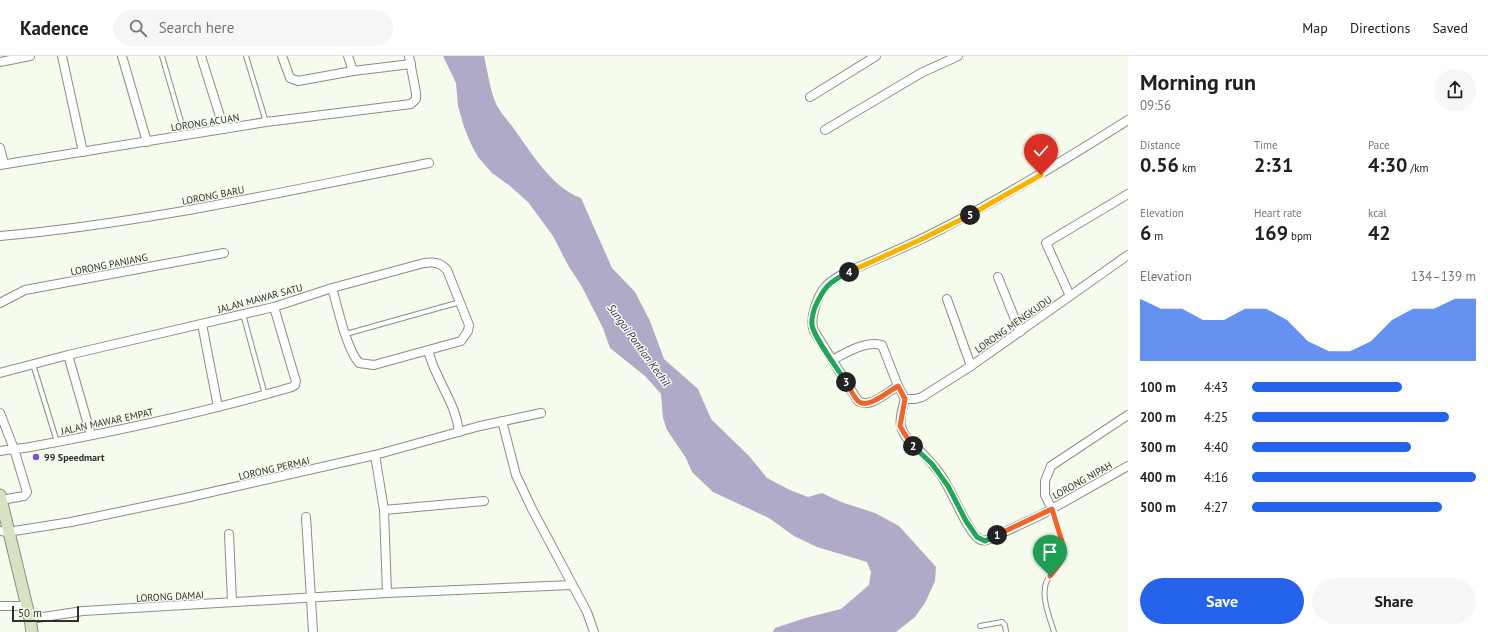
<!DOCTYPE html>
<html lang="en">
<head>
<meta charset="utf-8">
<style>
  :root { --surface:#fff; --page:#f6f6f6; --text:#202124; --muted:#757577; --line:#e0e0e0; --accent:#2563eb }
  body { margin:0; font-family:"PT Sans",sans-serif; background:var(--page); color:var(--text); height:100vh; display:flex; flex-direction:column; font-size:15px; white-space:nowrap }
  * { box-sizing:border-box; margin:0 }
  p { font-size:13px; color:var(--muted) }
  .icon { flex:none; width:22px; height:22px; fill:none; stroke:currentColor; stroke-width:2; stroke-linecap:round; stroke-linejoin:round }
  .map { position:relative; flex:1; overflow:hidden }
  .side { display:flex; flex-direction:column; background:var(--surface); width:360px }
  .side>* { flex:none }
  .scale { position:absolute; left:12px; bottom:10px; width:67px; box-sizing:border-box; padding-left:4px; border:2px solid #2e302b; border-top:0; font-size:11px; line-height:14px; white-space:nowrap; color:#2e302b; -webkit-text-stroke:3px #f5fbed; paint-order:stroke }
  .pin { position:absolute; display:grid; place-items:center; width:34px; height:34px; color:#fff; margin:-41px -17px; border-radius:50% 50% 50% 0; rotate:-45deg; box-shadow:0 0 4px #0007 }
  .pin .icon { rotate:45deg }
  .km { position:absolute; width:20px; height:20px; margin:-10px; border-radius:50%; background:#222; color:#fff; font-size:11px; line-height:20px; text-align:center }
  .round { display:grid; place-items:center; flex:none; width:42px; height:42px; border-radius:21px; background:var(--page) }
  .overview { display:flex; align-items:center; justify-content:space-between; height:68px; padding:0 12px }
  h1 { font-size:22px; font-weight:700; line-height:30px }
  .stats { display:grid; grid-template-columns:repeat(3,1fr); gap:6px; height:68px; padding:4px 12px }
  .stats div { display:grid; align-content:center }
  .stats b { font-size:20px; font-weight:700 }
  .stats small { font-size:11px; font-weight:400 }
  .stats p { font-size:11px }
  .chart { height:112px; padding:8px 12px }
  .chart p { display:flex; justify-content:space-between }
  .chart svg { width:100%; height:72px; margin-top:4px; fill:var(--accent); opacity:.7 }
  .cta { display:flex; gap:8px; margin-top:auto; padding:8px 12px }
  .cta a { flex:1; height:46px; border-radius:24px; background:var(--accent); color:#fff; font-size:16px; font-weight:700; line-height:46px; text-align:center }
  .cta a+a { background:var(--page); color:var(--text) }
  ul { padding:0 12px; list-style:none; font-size:13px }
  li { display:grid; grid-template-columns:64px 48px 1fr; align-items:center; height:30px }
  li i { height:10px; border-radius:5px; background:var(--accent) }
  header { display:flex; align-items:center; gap:24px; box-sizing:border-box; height:56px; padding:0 20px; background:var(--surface); border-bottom:1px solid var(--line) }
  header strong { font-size:19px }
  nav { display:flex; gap:22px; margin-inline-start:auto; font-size:14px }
  .search { width:280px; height:36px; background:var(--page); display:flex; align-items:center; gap:10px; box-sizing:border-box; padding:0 14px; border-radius:22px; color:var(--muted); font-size:15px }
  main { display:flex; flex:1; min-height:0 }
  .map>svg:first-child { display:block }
  .water { fill:#b0a9c8 }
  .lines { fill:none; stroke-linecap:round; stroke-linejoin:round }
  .lane-casing { stroke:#8a8f83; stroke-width:6 }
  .street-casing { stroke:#8a8f83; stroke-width:10 }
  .secondary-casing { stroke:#8a8f83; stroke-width:13 }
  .lane { stroke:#fff; stroke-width:4 }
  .street { stroke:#fff; stroke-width:8 }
  .secondary { stroke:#d7e2c3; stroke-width:11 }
  .split-1-casing { stroke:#fff; stroke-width:8 }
  .split-2-casing { stroke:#fff; stroke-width:8 }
  .split-3-casing { stroke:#fff; stroke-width:8 }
  .split-4-casing { stroke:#fff; stroke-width:8 }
  .split-5-casing { stroke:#fff; stroke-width:8 }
  .split-6-casing { stroke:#fff; stroke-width:8 }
  .split-1 { stroke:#f0652b; stroke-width:5 }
  .split-2 { stroke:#22a559; stroke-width:5 }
  .split-3 { stroke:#f0652b; stroke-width:5 }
  .split-4 { stroke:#22a559; stroke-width:5 }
  .split-5 { stroke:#f5b400; stroke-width:5 }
  .split-6 { stroke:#f5b400; stroke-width:5 }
  .poi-dot { fill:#7e54ce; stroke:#f5fbed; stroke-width:1.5 }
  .labels { text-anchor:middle; stroke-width:3; stroke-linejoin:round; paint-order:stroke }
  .street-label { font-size:10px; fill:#2e302b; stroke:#f5fbed }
  .poi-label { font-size:10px; font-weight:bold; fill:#2e302b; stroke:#f5fbed; text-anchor:start }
  .water-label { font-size:11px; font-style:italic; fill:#382b56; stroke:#f5fbed }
</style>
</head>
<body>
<header>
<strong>Kadence</strong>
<div class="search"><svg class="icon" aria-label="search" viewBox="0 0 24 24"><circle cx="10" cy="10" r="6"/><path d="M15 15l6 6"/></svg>Search here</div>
<nav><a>Map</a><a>Directions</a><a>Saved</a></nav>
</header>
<main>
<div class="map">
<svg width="1128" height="576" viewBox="0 0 1128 576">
  <rect width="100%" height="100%" fill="#f5fbed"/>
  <path class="water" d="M443 0H484C488 17 490 35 497 50 501 57 507 64 512 70 529 94 553 133 581 142L612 212 635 236 650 265 664 303 698 333 711 363 749 400 767 422 790 434 808 441 822 437 841 446 875 457 899 470 936 511 935 525 925 547 915 561 896 576H773L775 572 805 562 841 553 869 529 871 516 867 506 817 491 794 480 769 462 713 436 692 416 686 402 667 374 663 362 661 338 645 320 610 292 603 272 581 229 569 211 553 180 528 146 510 130 492 117 478 101 471 88 464 71 458 50 456 27Z"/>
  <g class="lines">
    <defs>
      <g id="lane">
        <path d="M162 0 185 79"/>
        <path d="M246 0 266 66"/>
        <path d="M243 258 265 339"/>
        <path d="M346 278 460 246"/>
        <path d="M33 308 57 386"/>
        <path d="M1052 453 1065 492C1065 509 1051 513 1046 527 1041 542 1050 562 1054 576"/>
        <path d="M980 570 1002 566 1005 569 1006 576"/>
      </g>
      <g id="street">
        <path d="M62 0 83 96"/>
        <path d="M122 0 147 86"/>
        <path d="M201 0 224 73"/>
        <path d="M282 0 290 22 298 25 353 15 411 8"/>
        <path d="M348 0 353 15"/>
        <path d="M0 6 30 0"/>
        <path d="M810 41 876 0"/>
        <path d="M825 74 921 17 958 0"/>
        <path d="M0 92 4 108"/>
        <path d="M0 109 266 66 411 48 416 43V37L409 0"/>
        <path d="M0 180C145 167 286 135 429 107"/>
        <path d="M998 221 1020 276"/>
        <path d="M1070 240 1046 187 1128 138"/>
        <path d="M947 243 971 310"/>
        <path d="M0 247 25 234 224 197"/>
        <path d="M202 268 218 351"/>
        <path d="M428 295C431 303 433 311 437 318 446 339 456 352 459 376"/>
        <path d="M68 299 91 379"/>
        <path d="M832 304C846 297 865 284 882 289L898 330 905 343"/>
        <path d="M0 317 68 299 274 251 332 232 424 207C434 206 440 206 447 214L469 269 468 275 461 285 374 309 359 307C346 292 338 252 332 232"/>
        <path d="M898 330C887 336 870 353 858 345L814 275C809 263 817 240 826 230 839 217 860 211 877 203 900 193 923 183 945 171 1008 139 1068 102 1128 64"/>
        <path d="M905 343C903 351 899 362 901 370 904 383 915 390 923 398 933 408 943 420 949 433 956 445 968 475 979 483 982 485 984 485 987 484L1041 459 1128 410"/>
        <path d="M905 343H915L922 341 971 310 1128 199"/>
        <path d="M0 357 14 393 27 436 24 440 1 444"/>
        <path d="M502 365 516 419 532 453 587 556 594 576"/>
        <path d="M0 395C10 393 20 393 30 391 118 375 206 356 292 331L295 329 296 325 294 319 274 251"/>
        <path d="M375 399 384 454 387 537"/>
        <path d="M1052 453 1045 439V425L1051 410 1128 359"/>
        <path d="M384 454 484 445"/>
        <path d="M306 461 313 576"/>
        <path d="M0 475 8 476 71 466 181 443 375 399 480 370 541 357"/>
        <path d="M229 478 232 546"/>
        <path d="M0 550H26"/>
        <path d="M30 563 83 555 387 537 572 529"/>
      </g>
      <path id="secondary" d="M0 439 30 563 32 576"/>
    </defs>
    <use href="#lane" class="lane-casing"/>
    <use href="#street" class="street-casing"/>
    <use href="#secondary" class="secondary-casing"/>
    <use href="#lane" class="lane"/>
    <use href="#street" class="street"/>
    <use href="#secondary" class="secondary"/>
  </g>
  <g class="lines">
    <defs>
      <path id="split-1" d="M997 479 1052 453 1064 492C1065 504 1057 511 1050 520"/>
      <path id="split-2" d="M913 390 932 408 948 430 966 465 977 481 985 485 997 479"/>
      <path id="split-3" d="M846 326C850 332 853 340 858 345 867 354 889 335 898 330L905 343 900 370 904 377 913 390"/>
      <path id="split-4" d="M846 326C838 313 814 282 812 269 811 263 813 257 815 251 824 231 829 226 849 216"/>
      <path id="split-5" d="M849 216 922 183 970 159"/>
      <path id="split-6" d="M970 159 1041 119"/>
    </defs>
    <use href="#split-1" class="split-1-casing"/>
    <use href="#split-2" class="split-2-casing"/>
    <use href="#split-3" class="split-3-casing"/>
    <use href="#split-4" class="split-4-casing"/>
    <use href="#split-5" class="split-5-casing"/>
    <use href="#split-6" class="split-6-casing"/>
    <use href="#split-1" class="split-1"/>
    <use href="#split-2" class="split-2"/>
    <use href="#split-3" class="split-3"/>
    <use href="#split-4" class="split-4"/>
    <use href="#split-5" class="split-5"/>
    <use href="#split-6" class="split-6"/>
  </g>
  <circle class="poi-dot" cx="36" cy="401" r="4"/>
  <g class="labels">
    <g class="street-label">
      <text transform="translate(205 66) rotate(-9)" y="4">LORONG ACUAN</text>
      <text transform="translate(213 139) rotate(-11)" y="4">LORONG BARU</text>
      <text transform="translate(109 208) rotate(-11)" y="4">LORONG PANJANG</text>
      <text transform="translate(260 242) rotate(-15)" y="4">JALAN MAWAR SATU</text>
      <text transform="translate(1013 268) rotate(-35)" y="4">LORONG MENGKUDU</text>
      <text transform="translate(107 365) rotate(-12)" y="4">JALAN MAWAR EMPAT</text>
      <text transform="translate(274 412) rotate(-13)" y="4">LORONG PERMAI</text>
      <text transform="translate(1082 424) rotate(-29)" y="4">LORONG NIPAH</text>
      <text transform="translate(170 540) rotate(-3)" y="4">LORONG DAMAI</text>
    </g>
    <g class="poi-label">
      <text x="44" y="405">99 Speedmart</text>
    </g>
    <g class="water-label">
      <text transform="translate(639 289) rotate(54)" y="4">Sungai Pontian Kechil</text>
    </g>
  </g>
</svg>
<div class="scale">50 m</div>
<div class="pin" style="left:1050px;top:520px;background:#1e9e55"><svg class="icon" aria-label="arrive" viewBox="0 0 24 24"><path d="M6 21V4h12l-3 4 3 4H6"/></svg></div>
<div class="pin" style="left:1041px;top:119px;background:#d93025"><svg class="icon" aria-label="check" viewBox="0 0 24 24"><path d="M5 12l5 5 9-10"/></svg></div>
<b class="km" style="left:997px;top:479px">1</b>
<b class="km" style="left:913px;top:390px">2</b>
<b class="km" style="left:846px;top:326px">3</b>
<b class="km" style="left:849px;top:216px">4</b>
<b class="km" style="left:970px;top:159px">5</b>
</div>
<section class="side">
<div class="overview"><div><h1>Morning run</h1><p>09:56</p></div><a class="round"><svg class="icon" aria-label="share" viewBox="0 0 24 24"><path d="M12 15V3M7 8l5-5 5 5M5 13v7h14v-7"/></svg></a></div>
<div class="stats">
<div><p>Distance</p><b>0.56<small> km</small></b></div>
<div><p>Time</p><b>2:31</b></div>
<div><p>Pace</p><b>4:30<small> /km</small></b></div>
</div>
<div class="stats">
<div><p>Elevation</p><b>6<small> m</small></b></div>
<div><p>Heart rate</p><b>169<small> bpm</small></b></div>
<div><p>kcal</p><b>42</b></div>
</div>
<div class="chart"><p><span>Elevation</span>134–139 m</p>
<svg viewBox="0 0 160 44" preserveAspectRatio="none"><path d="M0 44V6L10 12L20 12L30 19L40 19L50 12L60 12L70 19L80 32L90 38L100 38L110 32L120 19L130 12L140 12L150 6L160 6V44z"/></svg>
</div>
<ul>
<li><b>100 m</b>4:43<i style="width:67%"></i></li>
<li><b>200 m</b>4:25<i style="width:88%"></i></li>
<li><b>300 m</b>4:40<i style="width:71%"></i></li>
<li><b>400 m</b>4:16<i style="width:100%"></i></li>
<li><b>500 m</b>4:27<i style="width:85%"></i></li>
</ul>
<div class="cta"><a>Save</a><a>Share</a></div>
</section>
</main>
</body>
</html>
